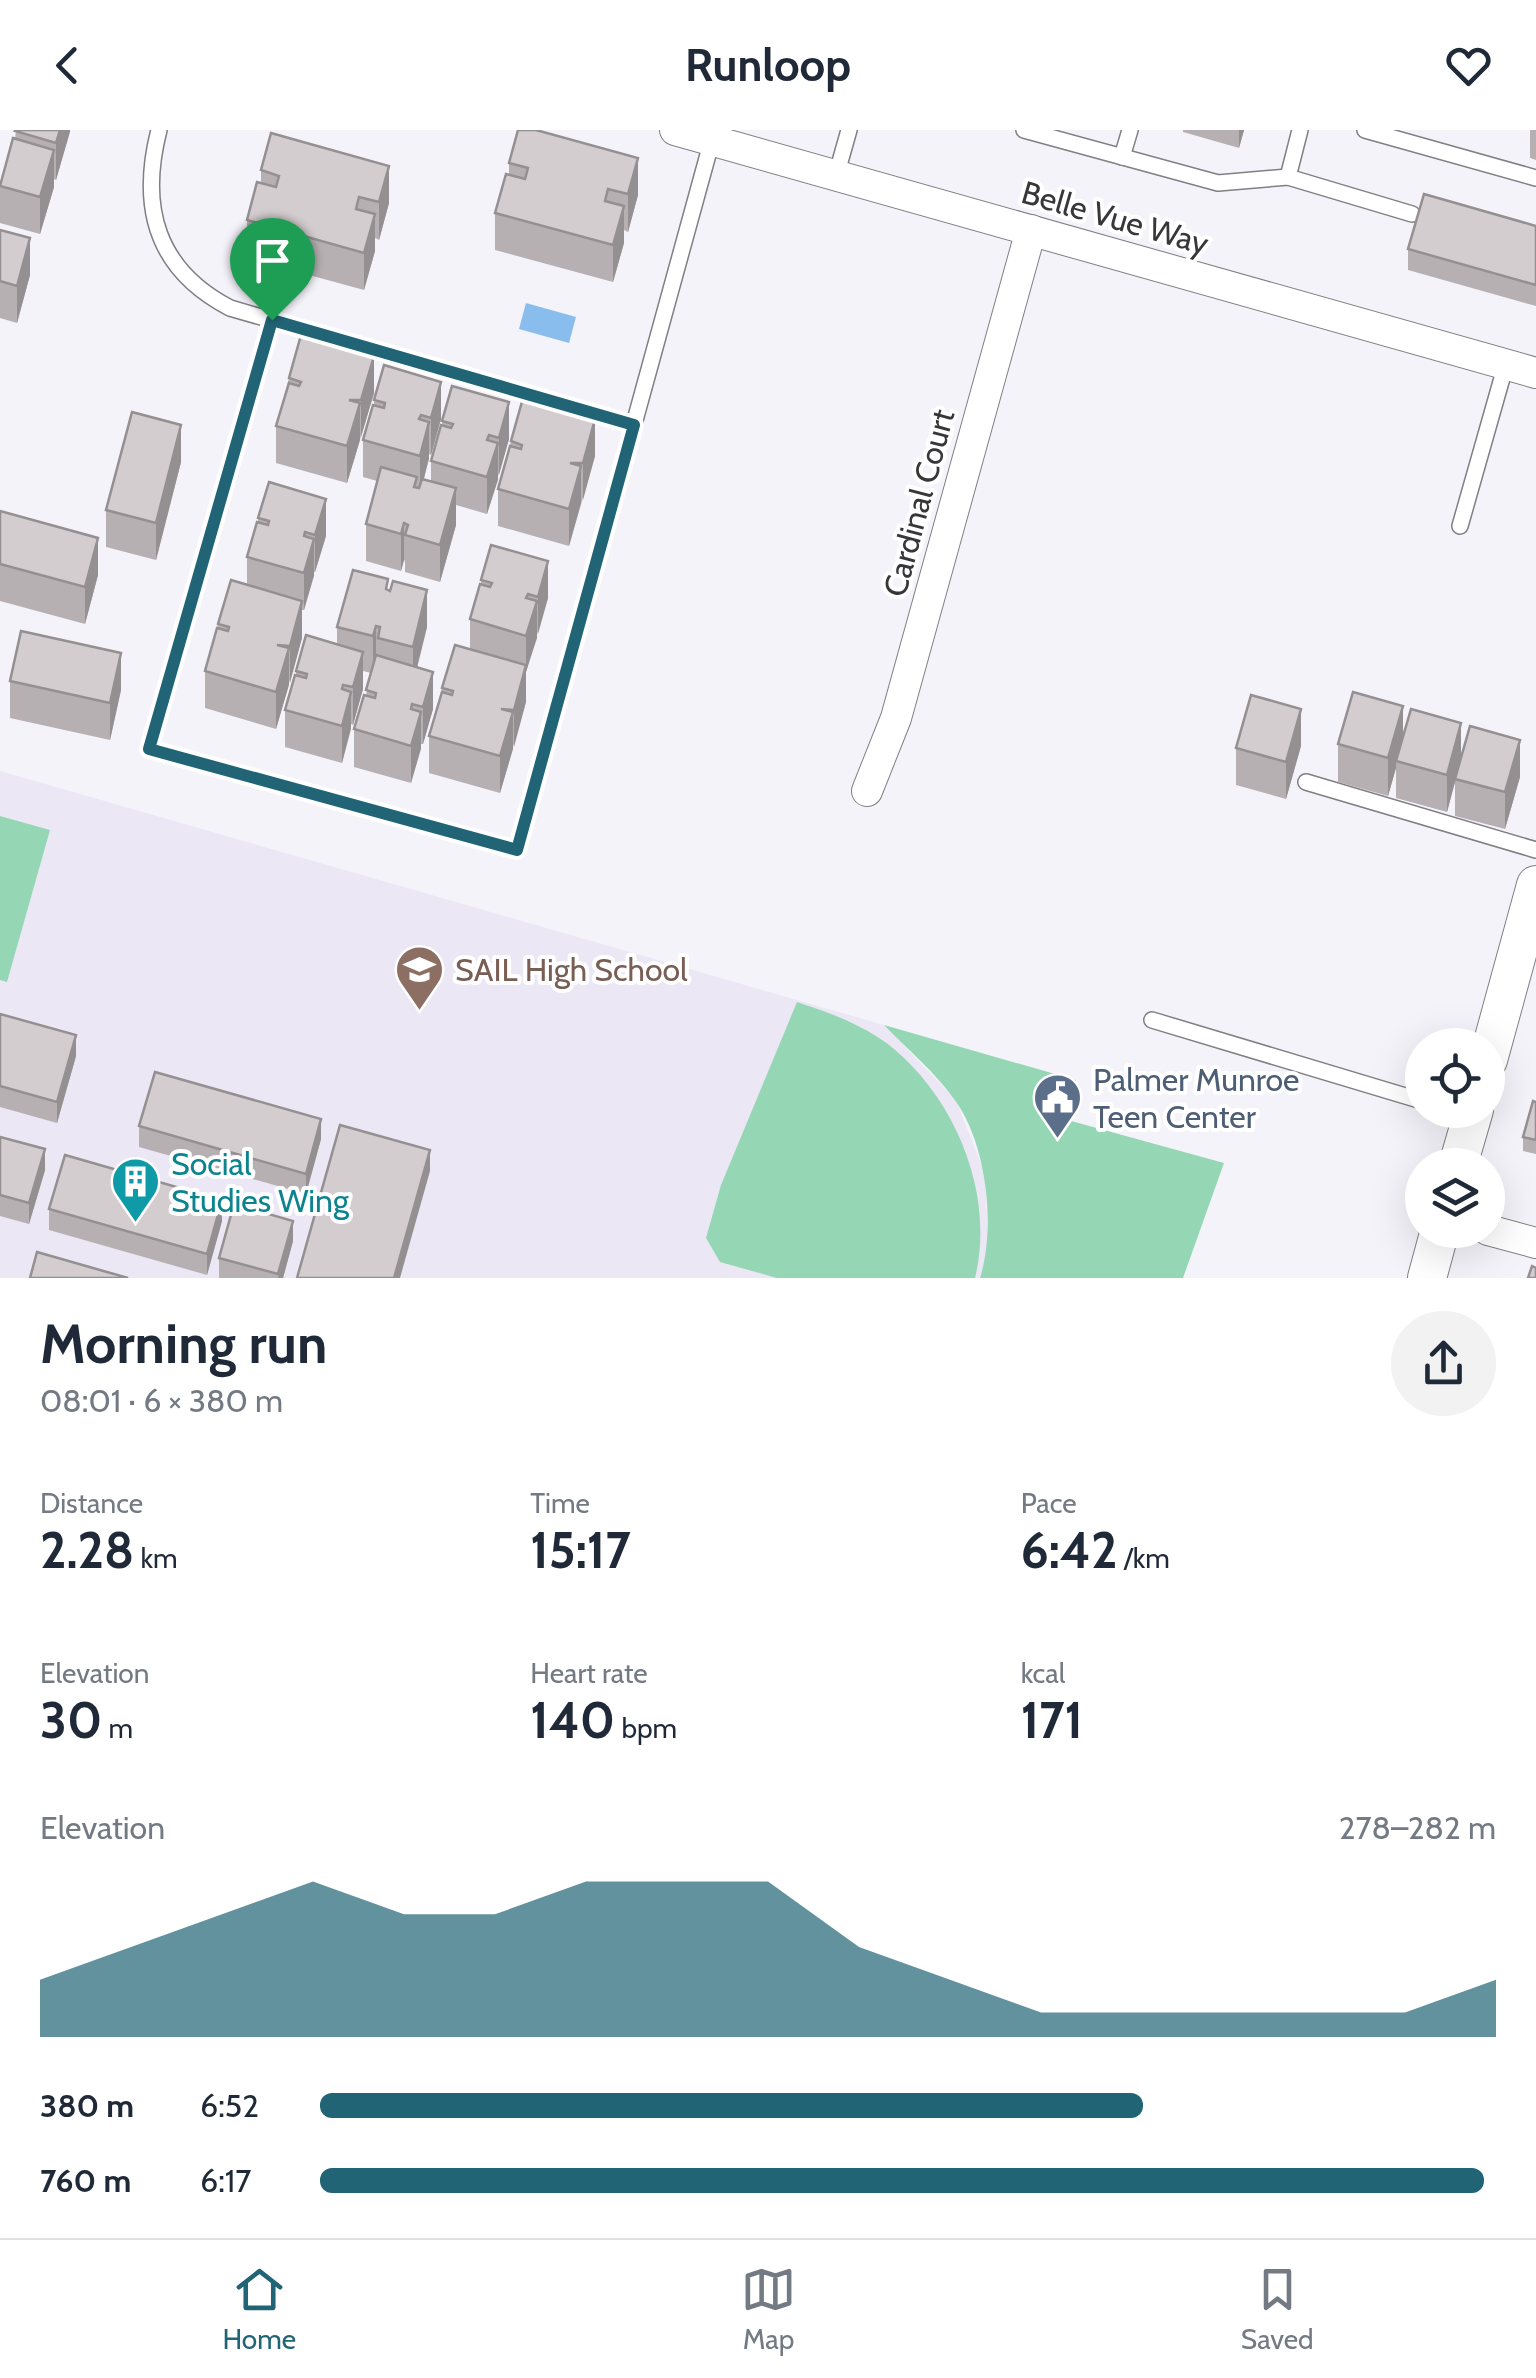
<!DOCTYPE html>
<html lang="en">
<head>
<meta charset="utf-8">
<style>
  :root { --surface:#fff; --page:#f2f2f3; --text:#1f2937; --muted:#747a83; --line:#e0e1e3; --accent:#206476 }
  body { margin:0; font-family:Cabin,sans-serif; background:var(--page); color:var(--text); height:100vh; display:flex; flex-direction:column; font-size:38px; white-space:nowrap }
  * { box-sizing:border-box; margin:0 }
  p { font-size:32px; color:var(--muted) }
  .icon { flex:none; width:55px; height:55px; fill:none; stroke:currentColor; stroke-width:2; stroke-linecap:round; stroke-linejoin:round }
  .map { position:relative; height:1148px; overflow:hidden }
  .panel { display:flex; flex-direction:column; background:var(--surface); flex:1 }
  .panel>* { flex:none }
  .controls { position:absolute; left:1405px; top:898px; display:grid; gap:20px }
  .controls a { display:grid; place-items:center; width:100px; height:100px; border-radius:50%; background:var(--surface); box-shadow:0 10px 40px #0002; font-size:50px }
  .pin { position:absolute; display:grid; place-items:center; width:85px; height:85px; color:#fff; margin:-102px -42px; border-radius:50% 50% 50% 0; rotate:-45deg; box-shadow:0 0 10px #0007 }
  .pin .icon { rotate:45deg }
  .round { display:grid; place-items:center; flex:none; width:105px; height:105px; border-radius:52px; background:var(--page) }
  .summary { display:flex; align-items:center; justify-content:space-between; height:170px; padding:0 40px }
  h1 { font-size:55px; font-weight:800; line-height:75px }
  .figures { display:grid; grid-template-columns:repeat(3,1fr); gap:15px; height:170px; padding:10px 40px }
  .figures div { display:grid; align-content:center }
  .figures b { font-size:50px; font-weight:800 }
  .figures small { font-size:28px; font-weight:400 }
  .figures p { font-size:28px }
  .chart { height:280px; padding:20px 40px }
  .chart p { display:flex; justify-content:space-between }
  .chart svg { width:100%; height:180px; margin-top:10px; fill:var(--accent); opacity:.7 }
  ul { padding:0 40px; list-style:none; font-size:32px }
  li { display:grid; grid-template-columns:160px 120px 1fr; align-items:center; height:75px }
  li i { height:25px; border-radius:12px; background:var(--accent) }
  header { display:flex; justify-content:space-between; align-items:center; height:130px; padding:0 40px; background:var(--surface); font-size:45px; font-weight:800 }
  .tabs { display:flex; justify-content:space-around; align-items:center; height:140px; border-top:2px solid var(--line); background:var(--surface); font-size:28px; color:var(--muted) }
  .tabs a { display:grid; justify-items:center; gap:5px }
  .tabs .active { color:var(--accent) }
  .map>svg:first-child { display:block }
  .built { fill:#ebe7f5 }
  .green { fill:#95d7b4 }
  .water { fill:#88bdee }
  .lines { fill:none; stroke-linecap:round; stroke-linejoin:round }
  .service-casing { stroke:#807f84; stroke-width:18 }
  .minor-casing { stroke:#807f84; stroke-width:32 }
  .tertiary-casing { stroke:#807f84; stroke-width:40 }
  .service { stroke:#fff; stroke-width:15 }
  .minor { stroke:#fff; stroke-width:30 }
  .tertiary { stroke:#fff; stroke-width:38 }
  .wall { fill:#b6b0b2 }
  .shaded-wall { fill:#949091 }
  .building { fill:#d4cdcf; stroke:#949091; stroke-width:2.5 }
  .route-casing { stroke:#fff; stroke-width:20 }
  .route { stroke:#206476; stroke-width:12 }
  .labels { text-anchor:middle; stroke-width:8; stroke-linejoin:round; paint-order:stroke }
  .street-label { font-size:32px; fill:#373739; stroke:#fff }
  .education-label { font-size:32px; fill:#785e54; stroke:#fff; text-anchor:start }
  .service-label { font-size:32px; fill:#4e5e75; stroke:#fff; text-anchor:start }
  .culture-label { font-size:32px; fill:#0d838f; stroke:#fff; text-anchor:start }
</style>
</head>
<body>
<header><svg class="icon" aria-label="back" viewBox="0 0 24 24"><path d="M15 5l-7 7 7 7"/></svg>Runloop<svg class="icon" aria-label="heart" viewBox="0 0 24 24"><path d="M12 20l-8-8c-3-5 5-10 8-4 3-6 11-1 8 4z"/></svg></header>
<div class="map">
<svg width="1536" height="1148" viewBox="0 0 1536 1148">
  <rect width="100%" height="100%" fill="#f5f3fa"/>
  <path class="built" d="M0 641 884 895 956 970 985 1044 988 1124 980 1148H0Z"/>
  <g class="green">
    <path d="M0 686 50 700 7 852 0 850Z"/>
    <path d="M797 872C831 883 866 896 894 919 957 972 995 1066 975 1148H777L720 1132 706 1108 721 1055Z"/>
    <path d="M884 895 1076 950 1064 989 1224 1033 1183 1148H980C996 1097 987 1013 954 969 935 942 907 919 884 895Z"/>
  </g>
  <path class="water" d="M526 173 576 187 569 213 519 199Z"/>
  <g class="lines">
    <defs>
      <g id="service">
        <path d="M159 0C139 78 157 140 230 178L634 295"/>
        <path d="M1024 0 1218 53 1288 47 1412 84"/>
        <path d="M1365 0 1536 48"/>
        <path d="M1122 27 1130 0"/>
        <path d="M836 46 849 0"/>
        <path d="M1288 47 1300 0"/>
        <path d="M272 190 149 619 517 720 712 10"/>
        <path d="M1460 396 1506 234"/>
        <path d="M1306 652 1536 720"/>
        <path d="M1152 890 1422 971"/>
      </g>
      <g id="minor">
        <path d="M675 0 1536 243"/>
        <path d="M867 661 896 588 1031 100"/>
        <path d="M1488 1100 1536 1113"/>
      </g>
      <g id="tertiary">
        <path d="M1488 930 1536 755"/>
        <path d="M1458 1035 1474 980"/>
        <path d="M1427 1148 1440 1100"/>
      </g>
    </defs>
    <use href="#service" class="service-casing"/>
    <use href="#minor" class="minor-casing"/>
    <use href="#tertiary" class="tertiary-casing"/>
    <use href="#service" class="service"/>
    <use href="#minor" class="minor"/>
    <use href="#tertiary" class="tertiary"/>
  </g>
  <g class="wall">
    <path d="M16 0H70L56 50 54 49V57L40 104 0 93V53L15 9Z"/>
    <path d="M1183 0H1244L1239 18 1183 2Z"/>
    <path d="M1530 0H1536V30L1530 28Z"/>
    <path d="M509 33 638 65 628 102 624 100V113L613 152 495 120V83L509 45Z"/>
    <path d="M261 40 389 73 379 110 375 108V121L364 160 247 128V90L261 53Z"/>
    <path d="M1536 96V176L1408 140V119Z"/>
    <path d="M0 100 30 145 17 193 0 188Z"/>
    <path d="M289 248 374 263 347 353 276 333V296Z"/>
    <path d="M374 270 441 289 431 325 429 324 424 349 431 351V331L442 296V291L509 309 487 384 456 375V395L440 452 405 442V431L404 430 401 441 366 431V394L377 351 363 347V310L374 275Z"/>
    <path d="M511 311 595 326 569 416 498 396V359Z"/>
    <path d="M181 332 156 430 106 417V380Z"/>
    <path d="M0 381 98 445 85 494 0 471Z"/>
    <path d="M258 388 326 406 315 442H314L304 480H302V508L276 599 205 578V541L218 494 247 455V427L258 393Z"/>
    <path d="M481 450 548 468 526 542V572L500 663 429 643V606L442 558 470 519V489L481 454Z"/>
    <path d="M388 460 427 497 417 537 433 579 423 614H421L411 653 354 637V599L366 565 371 543 363 541V559L353 595 351 594 342 633 285 617V580L296 546V541L337 514V497Z"/>
    <path d="M10 551 121 560 110 610 10 588Z"/>
    <path d="M1403 606 1461 628 1520 647 1505 699 1455 686V651L1447 682 1396 668V638L1388 666 1338 652V614Z"/>
    <path d="M1301 616 1286 669 1236 655V618Z"/>
    <path d="M0 884 76 926 57 993 0 977Z"/>
    <path d="M1536 972V1024L1523 1021V1007Z"/>
    <path d="M139 996 321 1009 306 1064 139 1017Z"/>
    <path d="M0 1007 45 1040 29 1094 0 1086Z"/>
    <path d="M49 1079 222 1091 207 1145 49 1100Z"/>
    <path d="M293 1111 283 1148H219V1128Z"/>
  </g>
  <g class="shaded-wall">
    <path d="M60 0H70V2L56 50V13Z"/>
    <path d="M1239 0H1244L1239 18Z"/>
    <path d="M54 20V57L40 104V67Z"/>
    <path d="M638 28V65L628 102V64Z"/>
    <path d="M389 36V73L379 110V72Z"/>
    <path d="M624 76V113L613 152V115Z"/>
    <path d="M375 84V121L364 160V123Z"/>
    <path d="M30 108V145L17 193V156Z"/>
    <path d="M374 226V263L361 307V270Z"/>
    <path d="M441 252V289L431 325V288Z"/>
    <path d="M509 272V309L499 345V308Z"/>
    <path d="M360 273V310L347 353V316Z"/>
    <path d="M595 289V326L583 370V333Z"/>
    <path d="M429 292V329L420 363V326Z"/>
    <path d="M181 295V332L156 430V393Z"/>
    <path d="M498 313V350L487 384V347Z"/>
    <path d="M581 336V373L569 416V379Z"/>
    <path d="M456 358V395L440 452V415Z"/>
    <path d="M326 369V406L315 442V405Z"/>
    <path d="M404 393V430L401 441V404Z"/>
    <path d="M98 408V445L85 494V457Z"/>
    <path d="M314 409V446L304 480V443Z"/>
    <path d="M548 431V468L538 504V467Z"/>
    <path d="M427 460V497L413 554V517Z"/>
    <path d="M302 471V508L290 553V516Z"/>
    <path d="M537 471V508L526 542V572L514 617V580L526 536V506Z"/>
    <path d="M376 496V533L373 543V506Z"/>
    <path d="M289 518V555L276 599V562Z"/>
    <path d="M363 522V559L353 595V557Z"/>
    <path d="M121 523V560L110 610V573Z"/>
    <path d="M433 542V579L423 614V577Z"/>
    <path d="M351 562V599L342 633V596Z"/>
    <path d="M1403 576V613L1396 631V638L1388 666V628Z"/>
    <path d="M1301 579V616L1286 669V632Z"/>
    <path d="M421 582V619L411 653V616Z"/>
    <path d="M513 582V619L500 663V626Z"/>
    <path d="M1461 593V630L1447 682V645Z"/>
    <path d="M1520 610V647L1505 699V662Z"/>
    <path d="M76 905V926L57 993V972Z"/>
    <path d="M321 989V1009L306 1064V1044Z"/>
    <path d="M45 1019V1040L29 1094V1073Z"/>
    <path d="M430 1020V1041L400 1148H394Z"/>
    <path d="M222 1070V1091L207 1145V1124Z"/>
    <path d="M293 1091V1111L283 1148H278Z"/>
  </g>
  <g class="building">
    <path d="M16 0H60L56 13 15 1Z"/>
    <path d="M518 0H536L638 28 628 64 608 59 605 71 624 76 613 115 495 83 506 44 525 49 528 38 509 33Z"/>
    <path d="M271 3 389 36 379 72 359 67 356 79 375 84 364 123 247 90 257 52 276 57 279 46 261 40Z"/>
    <path d="M13 8 54 20 40 67 0 56Z"/>
    <path d="M1424 64 1536 96V155L1408 119Z"/>
    <path d="M0 100 30 108 17 156 0 151Z"/>
    <path d="M301 205 374 226 361 270H349L360 273 347 316 276 296 289 253 299 256 301 252 289 248Z"/>
    <path d="M384 235 441 252 431 288 421 285 419 289 429 292 420 326 363 310 373 275 384 278 385 273 374 270Z"/>
    <path d="M452 256 509 272 499 308 489 305 487 310 498 313 487 347 431 331 441 295 451 298 453 294 442 291Z"/>
    <path d="M523 268 595 289 583 333H570L581 336 569 379 498 359 510 316 521 319 522 315 511 311Z"/>
    <path d="M132 282 181 295 156 393 106 380Z"/>
    <path d="M381 337 417 347 414 357 419 358 422 349 456 358 440 415 405 405 408 395 404 393 401 404 366 394Z"/>
    <path d="M269 352 326 369 315 405 305 402 304 406 314 409 304 443 247 427 257 392 268 395 269 391 258 388Z"/>
    <path d="M0 381 98 408 85 457 0 434Z"/>
    <path d="M491 415 548 431 538 467 528 464 526 468 537 471 526 506 470 489 480 454 490 457 492 453 481 450Z"/>
    <path d="M353 440 388 449 386 459 390 461 393 451 427 460 413 517 378 508 380 497 376 496 373 506 337 497Z"/>
    <path d="M231 450 302 471 290 516 277 515 289 518 276 562 205 541 217 498 228 501 229 497 218 494Z"/>
    <path d="M21 501 121 523 110 573 10 551Z"/>
    <path d="M306 505 363 522 353 557 343 555 342 559 351 562 342 596 285 580 295 545 306 548 307 544 296 541Z"/>
    <path d="M455 515 526 535 514 580 501 579 513 582 500 626 429 606 442 562 452 565 453 561 442 558Z"/>
    <path d="M376 525 433 542 423 577 412 574 411 579 421 582 411 616 354 599 364 565 375 568 376 563 366 560Z"/>
    <path d="M1353 562 1403 576 1388 628 1338 614Z"/>
    <path d="M1251 565 1301 579 1286 632 1236 618Z"/>
    <path d="M1411 579 1461 593 1447 645 1396 631Z"/>
    <path d="M1470 596 1520 610 1505 662 1455 649Z"/>
    <path d="M0 884 76 905 57 972 0 956Z"/>
    <path d="M155 942 321 989 306 1044 139 996Z"/>
    <path d="M1533 971 1536 972V1010L1523 1007Z"/>
    <path d="M340 995 430 1020 394 1148H297Z"/>
    <path d="M0 1007 45 1019 29 1073 0 1065Z"/>
    <path d="M65 1025 222 1070 207 1124 49 1079Z"/>
    <path d="M234 1074 293 1091 278 1144 219 1128Z"/>
    <path d="M37 1122 128 1148H30Z"/>
    <path d="M1532 1136 1536 1138V1148H1528Z"/>
  </g>
  <g class="lines">
    <defs>
      <path id="route" d="M272 190 634 295 517 720 149 619Z"/>
    </defs>
    <use href="#route" class="route-casing"/>
    <use href="#route" class="route"/>
  </g>
  <defs>
    <symbol id="school-pin" viewBox="-11 -11 22 30"><path d="M0 17L-7.5 6A9.5 9.5 0 1 1 7.5 6Z" fill="#8d6e63" stroke="#fff"/><path d="M0-5L7-2L0 1L-7-2ZM-4 1L0 2.5L4 1V4Q0 6-4 4Z" fill="#fff"/></symbol>
    <symbol id="civic-pin" viewBox="-11 -11 22 30"><path d="M0 17L-7.5 6A9.5 9.5 0 1 1 7.5 6Z" fill="#5c6f8a" stroke="#fff"/><path d="M-.6-6.5H3V-4.5H.6V-3L4-1V1h2V6H-6V1h2V-1L-.6-3ZM-1.2 2.5V6h2.4V2.5Z" fill="#fff"/></symbol>
    <symbol id="building-pin" viewBox="-11 -11 22 30"><path d="M0 17L-7.5 6A9.5 9.5 0 1 1 7.5 6Z" fill="#0f9aa8" stroke="#fff"/><path d="M-4-6H4V6H1V3H-1V6H-4ZM-2.5-4.3h1.7v1.8h-1.7ZM.8-4.3h1.7v1.8H.8ZM-2.5-1h1.7V.8h-1.7ZM.8-1h1.7V.8H.8Z" fill="#fff"/></symbol>
  </defs>
  <g fill-rule="evenodd">
    <use href="#school-pin" x="392" y="812" width="55" height="75"/>
    <use href="#civic-pin" x="1030" y="940" width="55" height="75"/>
    <use href="#building-pin" x="108" y="1024" width="55" height="75"/>
  </g>
  <g class="labels">
    <g class="street-label">
      <text transform="translate(1115 88) rotate(16)" y="11">Belle Vue Way</text>
      <text transform="translate(919 373) rotate(-75)" y="11">Cardinal Court</text>
    </g>
    <g class="education-label">
      <text x="455" y="851">SAIL High School</text>
    </g>
    <g class="service-label">
      <text x="1093" y="961">Palmer Munroe<tspan x="1093" dy="37">Teen Center</tspan></text>
    </g>
    <g class="culture-label">
      <text x="171" y="1045">Social<tspan x="171" dy="37">Studies Wing</tspan></text>
    </g>
  </g>
</svg>
<div class="controls">
<a><svg class="icon" aria-label="locate" viewBox="0 0 24 24"><circle cx="12" cy="12" r="6"/><path d="M12 2v4M12 18v4M2 12h4M18 12h4"/></svg></a>
<a><svg class="icon" aria-label="layers" viewBox="0 0 24 24"><path d="M12 4l9 5-9 5-9-5zM3 14l9 5 9-5"/></svg></a>
</div>
<div class="pin" style="left:272px;top:190px;background:#1e9e55"><svg class="icon" aria-label="arrive" viewBox="0 0 24 24"><path d="M6 21V4h12l-3 4 3 4H6"/></svg></div>
</div>
<section class="panel">
<div class="summary"><div><h1>Morning run</h1><p>08:01 · 6 × 380 m</p></div><a class="round"><svg class="icon" aria-label="share" viewBox="0 0 24 24"><path d="M12 15V3M7 8l5-5 5 5M5 13v7h14v-7"/></svg></a></div>
<div class="figures">
<div><p>Distance</p><b>2.28<small> km</small></b></div>
<div><p>Time</p><b>15:17</b></div>
<div><p>Pace</p><b>6:42<small> /km</small></b></div>
</div>
<div class="figures">
<div><p>Elevation</p><b>30<small> m</small></b></div>
<div><p>Heart rate</p><b>140<small> bpm</small></b></div>
<div><p>kcal</p><b>171</b></div>
</div>
<div class="chart"><p><span>Elevation</span>278–282 m</p>
<svg viewBox="0 0 160 44" preserveAspectRatio="none"><path d="M0 44V30L10 22L20 14L30 6L40 14L50 14L60 6L70 6L80 6L90 22L100 30L110 38L120 38L130 38L140 38L150 38L160 30V44z"/></svg>
</div>
<ul>
<li><b>380 m</b>6:52<i style="width:70%"></i></li>
<li><b>760 m</b>6:17<i style="width:99%"></i></li>
</ul>
</section>
<nav class="tabs">
<a class="active"><svg class="icon" aria-label="home" viewBox="0 0 24 24"><path d="M3 11l9-7 9 7M6 9v11h12V9"/></svg>Home</a>
<a><svg class="icon" aria-label="map" viewBox="0 0 24 24"><path d="M3 6l6-2 6 2 6-2v14l-6 2-6-2-6 2zM9 4v14M15 6v14"/></svg>Map</a>
<a><svg class="icon" aria-label="saved" viewBox="0 0 24 24"><path d="M7 4h10v16l-5-4-5 4z"/></svg>Saved</a>
</nav>
</body>
</html>
